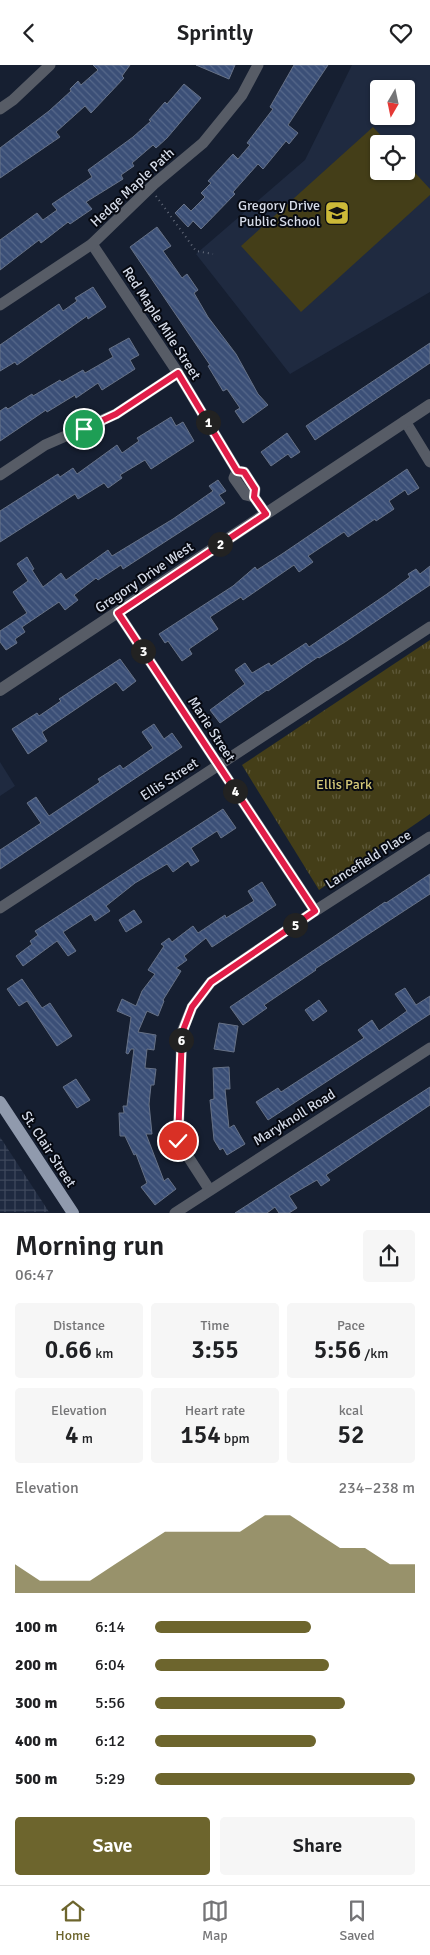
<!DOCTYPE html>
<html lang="en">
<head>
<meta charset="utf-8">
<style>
  :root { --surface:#fff; --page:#f6f6f6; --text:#202124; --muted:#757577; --line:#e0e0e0; --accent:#6d652d }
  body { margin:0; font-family:Signika,sans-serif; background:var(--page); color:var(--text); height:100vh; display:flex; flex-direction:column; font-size:19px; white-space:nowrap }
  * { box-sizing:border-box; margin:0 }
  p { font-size:16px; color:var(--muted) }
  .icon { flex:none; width:28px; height:28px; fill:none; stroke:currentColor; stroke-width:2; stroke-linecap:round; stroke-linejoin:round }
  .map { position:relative; height:1148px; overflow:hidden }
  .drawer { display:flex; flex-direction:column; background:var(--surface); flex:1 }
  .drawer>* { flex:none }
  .needle { width:32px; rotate:189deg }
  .controls { position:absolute; left:370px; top:15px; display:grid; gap:10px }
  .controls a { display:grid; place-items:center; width:45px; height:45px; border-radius:5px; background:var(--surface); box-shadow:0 1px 4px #0004; font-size:25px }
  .pin { position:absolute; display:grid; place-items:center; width:42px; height:42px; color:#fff; margin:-21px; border:2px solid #fff; border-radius:50%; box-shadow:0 1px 5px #0007 }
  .km { position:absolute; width:25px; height:25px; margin:-12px; border-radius:50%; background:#222; color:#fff; font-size:14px; line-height:25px; text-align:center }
  .round { display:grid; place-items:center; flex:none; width:52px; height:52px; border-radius:5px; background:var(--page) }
  .head { display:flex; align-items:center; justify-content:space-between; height:85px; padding:0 15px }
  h1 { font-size:28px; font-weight:600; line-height:38px }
  .stats { display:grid; grid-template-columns:repeat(3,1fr); gap:8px; height:85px; padding:5px 15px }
  .stats div { display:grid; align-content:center; border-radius:5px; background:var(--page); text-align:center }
  .stats b { font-size:25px; font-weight:600 }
  .stats small { font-size:14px; font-weight:400 }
  .stats p { font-size:14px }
  .chart { height:140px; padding:10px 15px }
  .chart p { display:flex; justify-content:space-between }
  .chart svg { width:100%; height:90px; margin-top:5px; fill:var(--accent); opacity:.7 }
  .button { display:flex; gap:10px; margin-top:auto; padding:10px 15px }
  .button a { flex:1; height:58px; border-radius:5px; background:var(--accent); color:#fff; font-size:20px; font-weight:600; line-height:58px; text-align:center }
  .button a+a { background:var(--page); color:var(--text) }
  ul { padding:0 15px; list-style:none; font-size:16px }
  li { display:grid; grid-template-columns:80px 60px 1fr; align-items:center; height:38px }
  li i { height:12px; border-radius:6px; background:var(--accent) }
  header { display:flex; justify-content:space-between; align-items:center; height:65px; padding:0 15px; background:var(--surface); font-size:22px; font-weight:600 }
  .tab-bar { display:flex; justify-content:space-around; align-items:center; height:70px; border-top:1px solid var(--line); background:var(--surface); font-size:14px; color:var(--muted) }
  .tab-bar a { display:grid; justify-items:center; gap:2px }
  .tab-bar .on { color:var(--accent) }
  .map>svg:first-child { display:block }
  .built { fill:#1f2a40; fill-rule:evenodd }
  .industrial { fill:url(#industrial-grid) }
  .grass { fill:#443e18 }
  .park { fill:url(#park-tufts) }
  .building { fill:url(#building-back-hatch); stroke:#677287 }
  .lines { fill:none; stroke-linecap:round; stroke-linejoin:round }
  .path { stroke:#646b7b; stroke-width:2; stroke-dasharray:1 4; stroke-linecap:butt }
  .minor { stroke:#575c66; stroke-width:11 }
  .tertiary { stroke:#575c66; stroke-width:12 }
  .primary { stroke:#909aad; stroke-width:12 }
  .route-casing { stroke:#fff; stroke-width:10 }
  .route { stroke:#e11d48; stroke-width:6 }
  .labels { text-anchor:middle; stroke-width:4; stroke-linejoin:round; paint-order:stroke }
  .street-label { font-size:14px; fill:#d5dbe8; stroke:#060911 }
  .poi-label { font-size:14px; fill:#d5dbe8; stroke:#060911; text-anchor:end }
  .park-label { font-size:14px; fill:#d5c979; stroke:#060911 }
</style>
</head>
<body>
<header><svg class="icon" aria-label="back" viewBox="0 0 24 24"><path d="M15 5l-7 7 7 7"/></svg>Sprintly<svg class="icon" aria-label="heart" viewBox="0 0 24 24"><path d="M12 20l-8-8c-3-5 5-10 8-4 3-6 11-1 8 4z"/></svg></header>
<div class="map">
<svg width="430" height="1148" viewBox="0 0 430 1148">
  <defs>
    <pattern id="industrial-grid" width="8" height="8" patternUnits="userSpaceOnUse" patternTransform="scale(1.25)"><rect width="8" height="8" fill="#1f2a40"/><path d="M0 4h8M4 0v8" fill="none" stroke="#3f485c"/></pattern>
    <pattern id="park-tufts" width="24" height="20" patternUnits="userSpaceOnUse" patternTransform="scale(1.25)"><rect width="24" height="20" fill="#443e18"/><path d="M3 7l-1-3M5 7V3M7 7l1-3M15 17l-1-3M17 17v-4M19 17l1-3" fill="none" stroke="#5e593a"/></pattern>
    <pattern id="building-back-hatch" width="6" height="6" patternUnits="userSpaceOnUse" patternTransform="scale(1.25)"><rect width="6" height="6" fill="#3b4f77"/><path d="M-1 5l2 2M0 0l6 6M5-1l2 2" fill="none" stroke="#56688a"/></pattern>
  </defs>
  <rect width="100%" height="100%" fill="#161f31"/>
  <g class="built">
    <path d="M352 0H430V227L290 309 196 189 305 95ZM379 24H406V51H379ZM379 79H406V106H379Z"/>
    <path d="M0 697 15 721 0 731Z"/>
  </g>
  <path class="industrial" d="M0 1072 49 1147H0Z"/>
  <path class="grass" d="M373 62 389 79H379V106H406V98L430 124V130L301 247 241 181Z"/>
  <path class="park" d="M430 575V749L319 825 242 700Z"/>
  <g class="building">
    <path d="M93 0H130L122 11 124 13 91 48 85 41 56 67 60 72 0 113V83L49 46 71 26 70 24 78 16 81 20 98 5Z"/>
    <path d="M196 0H235L229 14Z"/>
    <path d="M294 0H328L288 60 298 68 289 79 286 76 263 104 258 99 233 127 235 129 201 164 193 156 188 162 175 148 184 139 191 146 205 132 201 128 211 118 208 116 233 89 238 94 250 80 247 78 273 44 270 42Z"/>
    <path d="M184 19 201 33 167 73 156 83 153 80 132 98 134 101 121 110 123 114 86 137 92 144 70 159 68 157 41 178 39 175 0 205V175L37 148 43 155 57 145 52 139 92 112 88 105 133 72 151 56 149 55 165 37 167 39Z"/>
    <path d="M157 162 171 181 163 186 182 213 187 209 198 225 194 228 208 252 236 289 258 329 268 340 243 358 235 346 240 343 227 324 223 326 208 301 210 300 130 182Z"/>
    <path d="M93 222 106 242 88 254 87 251 17 300 15 297 0 306V280L59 239 63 246 77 236 75 233Z"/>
    <path d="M129 273 139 290 130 295 135 304 102 325 98 318 76 333 75 330 47 347 46 345 0 376V346L6 342 8 344 32 329 33 331 60 315 62 317 83 305 85 308 113 292 109 284Z"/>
    <path d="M430 278V298L315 375 306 361Z"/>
    <path d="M171 352 176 361 183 357 194 376 151 404 145 395 120 410 122 413 108 423 104 418 78 434 75 429 0 477V446L58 409 60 412 73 403 77 409 117 380 122 388 139 376 137 373Z"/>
    <path d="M287 368 300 387 291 393 288 389 271 401 261 387Z"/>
    <path d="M407 404 419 423 408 430 405 425 389 436 394 444 376 456 375 454 348 472 344 467 308 491 313 497 299 507 294 500 243 535 241 532 210 552 218 564 189 584 192 589 182 596 168 576 165 578 159 569 233 521 255 502 257 505 282 489Z"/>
    <path d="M218 415 226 426 219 430 225 438 123 504 121 500 98 515 96 513 74 530 78 535 65 545 59 537 22 562 25 567 15 574 17 578 6 585 0 577V566L27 548 13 527 28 516 17 499 27 492 34 504 32 505 43 522 61 508 66 515 108 485 112 491 173 454 213 426 209 421Z"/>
    <path d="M430 501V520L345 577 319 593 318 592 268 626 267 625 220 658 210 645 245 619 235 605 245 598 252 608 269 598 271 601 306 578 309 582 387 529 410 512 408 509 416 504 420 509Z"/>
    <path d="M120 594 136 616 123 626 116 617 42 667 47 676 28 689 12 664 37 648 39 651 61 636 59 634Z"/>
    <path d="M154 659 164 674 172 668 182 682 0 804V785L41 758 27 738 36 732 49 751 100 717 98 714 120 700 123 704 153 683 142 667Z"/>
    <path d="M223 744 236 763 221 773 217 766 191 783 199 796 191 801 188 796 173 807 167 799 135 818 106 841 110 846 95 856 91 849 63 867 76 886 68 891 57 876 23 901 16 891 32 879 30 876 38 870 35 866Z"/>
    <path d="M430 809V829L315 904 316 905 264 940 267 943 243 960 230 942 385 837 386 838Z"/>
    <path d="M262 817 276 840 212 882 206 873 184 891 187 895 176 903 181 906 163 935 164 936 158 951 147 946 138 967 156 970 154 985 147 984 145 1003 156 1004 154 1020H151L149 1039 152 1069H146L164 1116 168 1113 176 1124 155 1140 141 1122 147 1118 136 1089 134 1090 125 1071H120L119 1048H124L123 1041H127L134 984H131L128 989 126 988 131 952 117 946 122 934 136 941 142 926 155 909 148 905 164 881 161 879 169 873 172 877 193 861 198 868 225 850 226 853 254 836 248 826Z"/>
    <path d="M134 845 142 857 126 867 119 855Z"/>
    <path d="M22 914 42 943 50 938 72 971 57 981 27 936 19 941 7 924Z"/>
    <path d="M405 923 416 940 430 931V949L268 1055 256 1037 278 1023 281 1027 364 973 358 965 372 955 379 966 407 946 395 929Z"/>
    <path d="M319 935 327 946 313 956 305 945Z"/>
    <path d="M219 958 238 961 234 987 214 984Z"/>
    <path d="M229 1002 230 1024H225L229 1063 234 1060 245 1079 227 1090 223 1083 220 1085 214 1075 210 1035 214 1034 213 1003Z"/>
    <path d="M76 1014 90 1035 77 1043 63 1022Z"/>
    <path d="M430 1022V1040L326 1110 330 1115 321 1121 317 1115 289 1131 297 1143 289 1148H279L275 1142 267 1148H235Z"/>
  </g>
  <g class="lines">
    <path class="path" d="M156 131 196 186 213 189"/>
    <g class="minor">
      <path d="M0 44 13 35 50 0"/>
      <path d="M92 179 178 308 237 406 244 407 255 424 254 432"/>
      <path d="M0 240 92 179 154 119 203 78 242 30 258 0"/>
      <path d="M405 356 430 397"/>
      <path d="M237 406 234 413 246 430 254 432 266 449"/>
      <path d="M0 410 45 380 116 349 178 308"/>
      <path d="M118 548 315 846"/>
      <path d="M0 843 430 562"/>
      <path d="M209 1124 178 1076 182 967 192 942 211 917 315 846 430 772"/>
      <path d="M175 1148 430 983"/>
    </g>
    <path class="tertiary" d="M0 625 430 340"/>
    <path class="primary" d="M0 1037 73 1148"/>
  </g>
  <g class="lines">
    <defs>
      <path id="route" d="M84 364 116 349 178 308 237 406 244 407 255 424 254 432 266 449 118 548 315 846 211 917 192 942 182 968 178 1076"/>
    </defs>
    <use href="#route" class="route-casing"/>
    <use href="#route" class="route"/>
  </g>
  <defs>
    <symbol id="school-square" viewBox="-11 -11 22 22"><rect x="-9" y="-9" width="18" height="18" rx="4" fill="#ccb938" stroke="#060911"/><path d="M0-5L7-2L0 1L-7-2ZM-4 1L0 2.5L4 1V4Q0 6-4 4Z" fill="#111"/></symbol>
  </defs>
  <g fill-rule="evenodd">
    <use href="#school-square" x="323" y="134" width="28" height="28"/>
  </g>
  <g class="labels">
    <g class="street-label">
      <text transform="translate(132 122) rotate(-43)" y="5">Hedge Maple Path</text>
      <text transform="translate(162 258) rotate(57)" y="5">Red Maple Mile Street</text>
      <text transform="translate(144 512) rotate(-34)" y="5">Gregory Drive West</text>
      <text transform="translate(212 664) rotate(57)" y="5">Marie Street</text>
      <text transform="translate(169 714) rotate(-33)" y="5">Ellis Street</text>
      <text transform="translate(368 794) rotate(-32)" y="5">Lancefield Place</text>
      <text transform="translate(294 1052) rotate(-32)" y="5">Maryknoll Road</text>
      <text transform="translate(49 1084) rotate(57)" y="5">St. Clair Street</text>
    </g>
    <g class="poi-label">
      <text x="320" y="145">Gregory Drive<tspan x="320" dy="16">Public School</tspan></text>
    </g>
    <g class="park-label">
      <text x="344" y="724">Ellis Park</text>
    </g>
  </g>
</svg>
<div class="controls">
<a><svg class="needle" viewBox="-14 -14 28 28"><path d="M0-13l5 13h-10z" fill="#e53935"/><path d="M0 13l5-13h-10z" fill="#757577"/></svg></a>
<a><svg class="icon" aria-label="locate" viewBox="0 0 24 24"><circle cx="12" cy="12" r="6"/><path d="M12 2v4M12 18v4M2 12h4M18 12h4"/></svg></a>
</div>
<div class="pin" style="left:84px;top:364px;background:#1e9e55"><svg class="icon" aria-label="arrive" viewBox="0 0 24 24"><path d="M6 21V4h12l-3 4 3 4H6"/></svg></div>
<div class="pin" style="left:178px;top:1076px;background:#d93025"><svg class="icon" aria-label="check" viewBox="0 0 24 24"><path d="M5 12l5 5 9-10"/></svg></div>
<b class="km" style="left:208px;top:357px">1</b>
<b class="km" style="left:220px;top:479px">2</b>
<b class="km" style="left:143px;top:586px">3</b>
<b class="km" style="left:235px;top:726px">4</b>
<b class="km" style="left:295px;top:860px">5</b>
<b class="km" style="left:181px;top:975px">6</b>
</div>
<section class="drawer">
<div class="head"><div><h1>Morning run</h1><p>06:47</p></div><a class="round"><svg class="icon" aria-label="share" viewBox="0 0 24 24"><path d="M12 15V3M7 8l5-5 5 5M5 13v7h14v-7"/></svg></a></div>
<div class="stats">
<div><p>Distance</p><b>0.66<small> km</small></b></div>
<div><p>Time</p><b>3:55</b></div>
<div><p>Pace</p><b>5:56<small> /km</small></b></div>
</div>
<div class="stats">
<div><p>Elevation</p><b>4<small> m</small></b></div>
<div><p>Heart rate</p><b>154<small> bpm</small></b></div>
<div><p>kcal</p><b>52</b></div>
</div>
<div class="chart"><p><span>Elevation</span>234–238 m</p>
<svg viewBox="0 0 160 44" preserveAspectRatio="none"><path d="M0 44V30L10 38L20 38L30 38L40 30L50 22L60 14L70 14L80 14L90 14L100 6L110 6L120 14L130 22L140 22L150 30L160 30V44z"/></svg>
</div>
<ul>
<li><b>100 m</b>6:14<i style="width:60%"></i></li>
<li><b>200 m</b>6:04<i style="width:67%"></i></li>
<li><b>300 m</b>5:56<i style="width:73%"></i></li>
<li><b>400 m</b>6:12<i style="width:62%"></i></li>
<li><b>500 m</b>5:29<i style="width:100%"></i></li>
</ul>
<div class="button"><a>Save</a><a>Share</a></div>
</section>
<nav class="tab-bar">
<a class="on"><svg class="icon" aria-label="home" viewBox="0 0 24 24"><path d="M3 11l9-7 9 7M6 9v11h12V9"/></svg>Home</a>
<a><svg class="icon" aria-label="map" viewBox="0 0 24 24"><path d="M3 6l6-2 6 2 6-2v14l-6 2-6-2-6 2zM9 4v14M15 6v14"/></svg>Map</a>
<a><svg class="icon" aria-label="saved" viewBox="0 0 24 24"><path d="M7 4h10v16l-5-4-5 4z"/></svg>Saved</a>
</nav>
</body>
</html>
